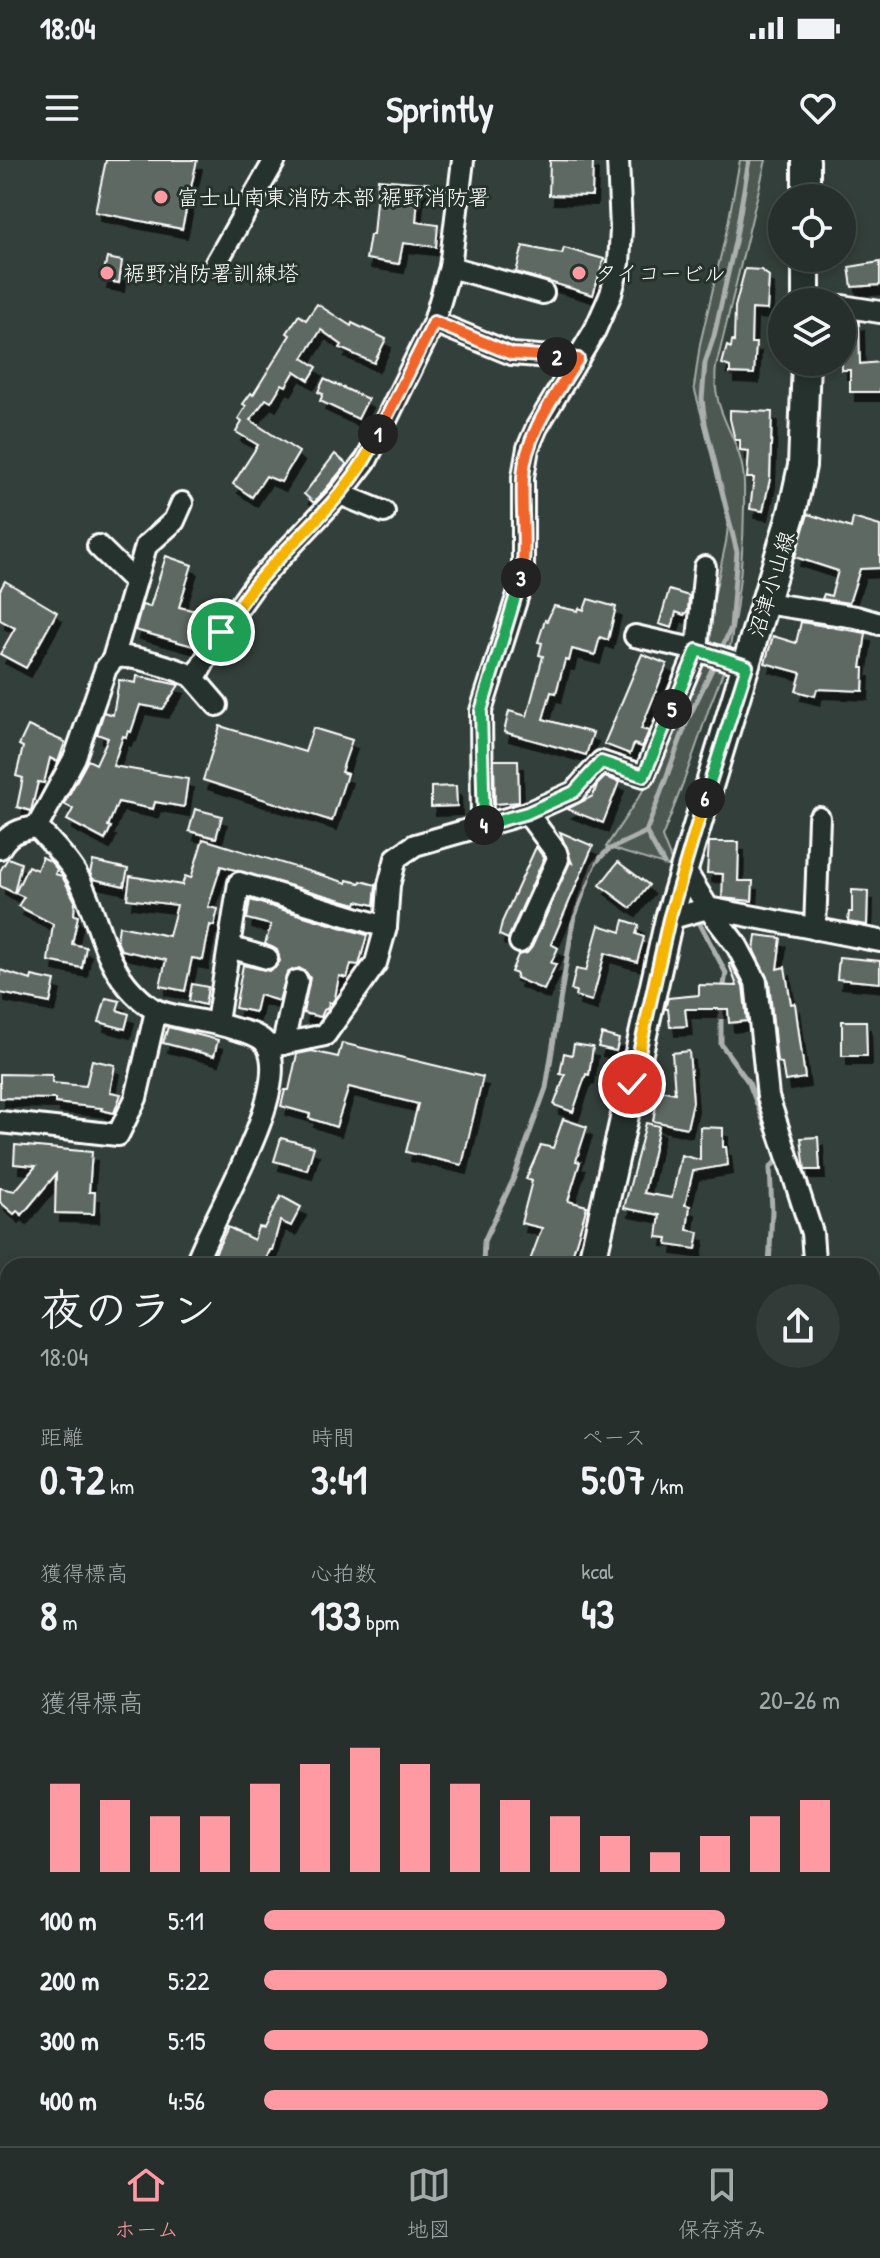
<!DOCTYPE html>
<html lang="ja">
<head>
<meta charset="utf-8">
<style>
  :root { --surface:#262f2c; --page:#323b38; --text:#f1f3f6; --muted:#a4a9a9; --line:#424a48; --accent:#ff9aa2 }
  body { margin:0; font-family:"Patrick Hand","Klee One",sans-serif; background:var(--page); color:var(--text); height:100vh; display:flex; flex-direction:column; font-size:30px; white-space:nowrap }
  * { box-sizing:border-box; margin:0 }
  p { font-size:26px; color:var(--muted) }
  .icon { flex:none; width:44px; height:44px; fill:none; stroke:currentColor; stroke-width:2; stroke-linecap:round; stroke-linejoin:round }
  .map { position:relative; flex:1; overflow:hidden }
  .panel { position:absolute; left:0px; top:1098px; width:880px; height:888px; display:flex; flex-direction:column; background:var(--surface); border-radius:24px 24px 0 0; box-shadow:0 4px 12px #0003,0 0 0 2px var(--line) }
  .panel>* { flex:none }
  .tools { position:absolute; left:768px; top:24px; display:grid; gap:16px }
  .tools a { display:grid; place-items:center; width:88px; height:88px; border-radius:50%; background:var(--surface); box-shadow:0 4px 12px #0003,0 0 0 2px var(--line); font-size:40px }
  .pin { position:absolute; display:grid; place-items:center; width:68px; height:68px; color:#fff; margin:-34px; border:4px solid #fff; border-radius:50%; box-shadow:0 2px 8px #0007 }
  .km { position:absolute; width:40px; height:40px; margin:-20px; border-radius:50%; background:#222; color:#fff; font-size:22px; line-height:40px; text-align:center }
  .round { display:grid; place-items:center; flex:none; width:84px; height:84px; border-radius:42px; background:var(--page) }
  .summary { display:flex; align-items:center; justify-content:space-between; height:136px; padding:0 40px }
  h1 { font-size:44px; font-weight:700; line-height:60px }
  .metrics { display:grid; grid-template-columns:repeat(3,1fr); gap:12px; height:136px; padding:8px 40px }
  .metrics div { display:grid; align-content:center }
  .metrics b { font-size:40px; font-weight:700 }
  .metrics small { font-size:22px; font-weight:400 }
  .metrics p { font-size:22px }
  .chart { height:224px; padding:16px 40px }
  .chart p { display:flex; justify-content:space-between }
  .chart svg { width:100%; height:144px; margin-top:8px; stroke:var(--accent); stroke-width:6 }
  ul { padding:0 40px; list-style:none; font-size:26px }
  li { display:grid; grid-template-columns:128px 96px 1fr; align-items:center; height:60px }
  li i { height:20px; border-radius:10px; background:var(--accent) }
  .status { display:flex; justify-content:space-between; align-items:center; height:56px; padding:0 40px; background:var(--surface); direction:ltr }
  .status svg { height:22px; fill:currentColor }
  header { display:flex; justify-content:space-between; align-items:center; height:104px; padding:0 40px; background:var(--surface); font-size:36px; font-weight:700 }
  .tabs { display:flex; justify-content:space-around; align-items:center; height:112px; border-top:2px solid var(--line); background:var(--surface); font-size:22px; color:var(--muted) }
  .tabs a { display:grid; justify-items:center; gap:4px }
  .tabs .selected { color:var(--accent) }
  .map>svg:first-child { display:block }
  .green { fill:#4d5853; stroke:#a6aca9; stroke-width:2 }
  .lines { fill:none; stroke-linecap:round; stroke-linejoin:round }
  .stream { stroke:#abb0ae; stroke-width:5 }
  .building { fill:#5f6964; stroke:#fff; stroke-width:2; filter:url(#shadow) }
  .minor-casing { stroke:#fff; stroke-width:26 }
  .major-casing { stroke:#fff; stroke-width:32 }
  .minor { stroke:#26332d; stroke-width:20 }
  .major { stroke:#26332d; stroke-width:26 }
  .rail { stroke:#fff; stroke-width:5; stroke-dasharray:12 6; stroke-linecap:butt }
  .split-1-casing { stroke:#fff; stroke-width:16 }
  .split-2-casing { stroke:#fff; stroke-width:16 }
  .split-3-casing { stroke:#fff; stroke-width:16 }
  .split-4-casing { stroke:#fff; stroke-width:16 }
  .split-5-casing { stroke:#fff; stroke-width:16 }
  .split-6-casing { stroke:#fff; stroke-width:16 }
  .split-7-casing { stroke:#fff; stroke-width:16 }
  .split-1 { stroke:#f5b400; stroke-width:10 }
  .split-2 { stroke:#f0652b; stroke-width:10 }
  .split-3 { stroke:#f0652b; stroke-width:10 }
  .split-4 { stroke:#22a559; stroke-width:10 }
  .split-5 { stroke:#22a559; stroke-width:10 }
  .split-6 { stroke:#22a559; stroke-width:10 }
  .split-7 { stroke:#f5b400; stroke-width:10 }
  .poi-dot { fill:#ff9aa2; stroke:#26332d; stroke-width:3 }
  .labels { text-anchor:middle; stroke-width:6; stroke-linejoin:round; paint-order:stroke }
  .poi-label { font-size:22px; fill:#fff; stroke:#26332d; text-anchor:start }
  .street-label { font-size:22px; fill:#fff; stroke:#26332d }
</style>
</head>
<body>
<div class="status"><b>18:04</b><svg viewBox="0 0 49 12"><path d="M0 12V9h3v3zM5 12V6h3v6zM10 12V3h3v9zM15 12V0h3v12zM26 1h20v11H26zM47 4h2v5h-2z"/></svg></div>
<header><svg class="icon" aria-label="menu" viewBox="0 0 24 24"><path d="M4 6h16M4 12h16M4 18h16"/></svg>Sprintly<svg class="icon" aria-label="heart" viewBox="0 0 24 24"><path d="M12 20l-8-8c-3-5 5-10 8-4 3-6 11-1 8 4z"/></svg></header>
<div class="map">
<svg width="880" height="1986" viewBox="0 0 880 1986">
  <defs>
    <filter id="shadow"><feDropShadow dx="5" dy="9" stdDeviation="0" flood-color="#0009"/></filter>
  </defs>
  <rect width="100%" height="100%" fill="#333f3a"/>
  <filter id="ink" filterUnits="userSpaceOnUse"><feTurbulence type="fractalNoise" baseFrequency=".0125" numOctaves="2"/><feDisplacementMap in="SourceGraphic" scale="16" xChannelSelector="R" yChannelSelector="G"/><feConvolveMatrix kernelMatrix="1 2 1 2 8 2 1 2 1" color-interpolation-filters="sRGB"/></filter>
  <g filter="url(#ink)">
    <path class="green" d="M740 0H766L716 207C710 256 743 277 744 323 745 377 740 434 730 487 726 509 715 531 708 551 694 594 679 636 662 677L674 708 606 687 652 617 703 489 726 382 729 358 694 227 700 184 727 69Z"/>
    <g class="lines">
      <g class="stream">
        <path d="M720 492 731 468 737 392 705 263 702 239 705 203 714 176 735 82 749 0"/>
        <path d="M646 672 664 704"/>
        <path d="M699 762 726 813 723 831"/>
        <path d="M721 844V884L749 923 778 999 770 1008 772 1051 769 1106"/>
        <path d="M819 1089 835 1106"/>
        <path d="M483 1106 484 1081 513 1020 546 928 573 761 594 704 608 690 646 672 688 559 716 501"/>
        <path d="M872 1194 880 1200"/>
        <path d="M601 1978 602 1986"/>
        <path d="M123 1986 136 1978"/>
        <path d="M137 1986 138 1978"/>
      </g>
    </g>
    <g class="building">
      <path d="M106 0H197L182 69 95 52Z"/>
      <path d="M550 0 593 1 592 36 549 35Z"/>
      <path d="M378 19 428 23 418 37 416 62 438 65 436 87 403 83 399 104 366 99 370 75H373Z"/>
      <path d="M523 86 562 94 564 88 604 99 593 135 516 112Z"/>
      <path d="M107 98 122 101 119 123 102 120Z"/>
      <path d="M880 102V125L852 127 849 107Z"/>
      <path d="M745 109 761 110 769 116 767 150 752 149 751 183H756L754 214 730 213V207L722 204 727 186 731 188 732 181 734 182 735 147Z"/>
      <path d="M317 144 351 166 352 163 386 179 374 203 340 188 342 185 321 170 303 198 317 207 309 220 295 211 286 226 282 224 271 242 266 239 250 260 299 292 281 322 266 316 252 337 233 324 258 285 236 272 242 262 238 259 246 246 243 244 251 233 253 235 290 175 287 173 299 155 306 160Z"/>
      <path d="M842 159 859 162 860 204 880 202V232H850V210H842Z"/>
      <path d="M324 219 368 239 358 259 320 241 323 234 318 232Z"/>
      <path d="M730 250 772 252 770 319 763 351 750 349 754 318H747L749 291 740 290V280H735L730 259Z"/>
      <path d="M335 294 347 304 314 343 304 334Z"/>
      <path d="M808 354 851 368 853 358 880 366V408L860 409 849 443 822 439 824 434 831 436 838 411 795 397Z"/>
      <path d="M166 396 192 405 179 447 196 451 191 470 197 472 193 486 135 470 142 445 150 447Z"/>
      <path d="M5 421 57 452 26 508 0 494 15 468 0 460V430Z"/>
      <path d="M669 430 689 436 688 451 684 455 676 452 672 468 659 464Z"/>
      <path d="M588 439 616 447 608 480 600 477 595 495 572 489 569 501 565 500 556 533 551 532 543 559 593 573 586 595 504 572 509 551 527 556 543 496 539 495 542 483 538 482 545 460 547 461 554 446 578 451 579 448 584 450Z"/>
      <path d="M801 462 866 473 861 508H864L863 531 817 529 815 536 796 531 801 513 765 503 773 476 796 483Z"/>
      <path d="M642 494 667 504 641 569 649 571 642 587 634 584 630 594 604 584Z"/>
      <path d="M137 516 179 525 163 549 140 545 131 572 128 571 126 577 123 576 113 606 188 619 184 647 155 642 153 649 118 642 108 666 111 667 105 680 67 660 73 649 64 644 88 600 96 604 108 578 97 574 104 552 113 555 119 520 136 523Z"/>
      <path d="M28 566 65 582 58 602 50 598 44 623 38 622 31 651 17 647 23 618 16 616 23 587 19 585Z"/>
      <path d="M220 566 305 592 313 568 352 580 341 612 347 614 332 661 203 620Z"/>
      <path d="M494 600H518L519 642 495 644Z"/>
      <path d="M605 617 619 622 603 663 567 649 593 636 597 625Z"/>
      <path d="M456 626 457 646 431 647V627Z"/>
      <path d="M195 649 222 656 216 678 189 671Z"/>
      <path d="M560 672 593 686 551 784 558 788 551 803 556 804 544 830 516 818 517 814 511 812 518 795 527 793 532 787 570 702 572 703Z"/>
      <path d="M203 679 347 723V720L360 723 361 721 376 725 374 745 357 741 356 744 221 706 208 747 218 749 214 766 210 765 203 800 192 798 185 831 160 826 166 800 121 790 117 781 119 766 169 776 177 745 127 739 130 716 182 725 185 716 191 718Z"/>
      <path d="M709 682H739L738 721H753L752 741 722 738 723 714 707 713Z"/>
      <path d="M536 687 544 698 508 779 499 775 502 762Z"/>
      <path d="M42 697 50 701 57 709 55 714 62 716 75 741 74 755 78 756 72 784 86 787 82 808 48 801 53 764 18 746 24 737 15 733 28 706 37 710Z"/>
      <path d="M8 698 21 703 14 733 0 726V711Z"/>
      <path d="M93 701 128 709 124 726 93 719 90 713Z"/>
      <path d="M618 702 649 725 631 748 600 725Z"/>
      <path d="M852 730 868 731 867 765 848 762 849 752H852Z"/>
      <path d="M250 740 367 775 359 805 351 804 347 818 339 816 335 838 332 843 329 842 328 848 324 850 321 857 303 853 310 818 306 812 299 808 287 813 279 841 259 835 255 852 235 848 243 805 269 811 275 808 280 801 277 790 265 784 271 765 247 759Z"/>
      <path d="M624 760 639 765 636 774 644 777 637 802 605 793 592 841 575 836 576 831 571 830 576 809 586 811 599 765 621 772Z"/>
      <path d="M756 775 781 778 777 809 785 807 791 844 795 843 805 918 785 921 782 903 777 902 769 821 754 791Z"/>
      <path d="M839 797 880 801V823L837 819Z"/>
      <path d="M731 803 743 826 747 861 729 863 728 849H685L687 866 670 867 668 849H665L668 838 699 835V825L737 826 729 804Z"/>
      <path d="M0 810 31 820 32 816 55 821 50 843 0 833Z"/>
      <path d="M192 824 208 827 205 845 189 841Z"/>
      <path d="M106 838 120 841 117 850 129 854 125 869 99 862Z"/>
      <path d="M842 861H866L867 896H842Z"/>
      <path d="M168 867 218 880 214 896 163 883Z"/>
      <path d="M602 874 619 879 616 891 598 887Z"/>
      <path d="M342 883 483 917 462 1005 406 992 418 944 349 927 336 967 309 958 310 954 281 946 285 930H289L297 894 312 891 338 897Z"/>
      <path d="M574 884 593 887 589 915 586 914 573 952 554 945 565 915 560 914 564 893 572 895Z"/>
      <path d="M689 891 693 942 687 968 653 961 659 930 675 933 672 893Z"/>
      <path d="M92 900 115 905 110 932 121 934 114 953 101 950 102 948 55 943V939L0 938V914L52 915V923L86 926Z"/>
      <path d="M563 959 587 967 576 1001 580 1002 568 1041 587 1046 569 1106H528L542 1068 521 1063 532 1021 526 1019 541 985 553 988Z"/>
      <path d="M646 963 659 966 644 1033 672 1038 681 995 700 1000V967L723 968V987H726L728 1005 693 1011 685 1045 690 1046 687 1070 699 1072 696 1089 667 1085 668 1078 657 1077 660 1055 624 1048Z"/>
      <path d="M818 977 820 1010H805L801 978Z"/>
      <path d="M281 978 314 987 307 1010 274 1001Z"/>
      <path d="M15 985 92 992 89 1032H95L94 1054 55 1053 56 1014 22 1055 17 1051 14 1054 0 1042V1028L15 1031 36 1006 14 1004Z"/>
      <path d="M281 1036 301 1047 291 1066 280 1061 272 1090H270L263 1106H209L228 1067 254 1080 258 1067 264 1068Z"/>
    </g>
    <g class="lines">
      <defs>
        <g id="minor">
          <path d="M216 103 275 0"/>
          <path d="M450 107 543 133"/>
          <path d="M842 146 880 152"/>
          <path d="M434 162 512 194 578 199"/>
          <path d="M340 334 384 352"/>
          <path d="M98 386 135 422"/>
          <path d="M765 443 856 457 880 464"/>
          <path d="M635 476 697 490 747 506"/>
          <path d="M113 499 146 386 174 361 182 343"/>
          <path d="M192 516 217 545"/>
          <path d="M482 665 481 551 519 431 523 409V317L528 288 537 267 595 170 611 134 619 103 621 70 618 0"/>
          <path d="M37 667C51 683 69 700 79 719 99 757 102 801 134 833 140 839 150 848 158 851 182 860 210 860 235 869 246 872 261 875 267 885 293 931 211 1059 195 1106"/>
          <path d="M0 688C8 673 21 669 37 667L75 597 106 508C108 506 112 500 115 498 127 492 179 510 192 516L199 511 221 472 256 423 340 334 367 299 434 162 450 107 463 0"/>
          <path d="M683 707 708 748 880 781"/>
          <path d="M669 759 708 748 737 786 756 822 768 937 812 1073 814 1100 818 1106"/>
          <path d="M815 769 819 658"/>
          <path d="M520 782 558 699 556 692 527 653"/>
          <path d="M229 787 267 798"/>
          <path d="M217 862 239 723 386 767"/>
          <path d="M283 884 297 821"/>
          <path d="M268 887 325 875 376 803 386 767 389 725 396 698 415 685 527 653 574 632 601 602 644 616 697 490 705 407"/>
          <path d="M0 962 118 975 136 938 156 851"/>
          <path d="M872 1243 880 1264"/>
          <path d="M0 1349 8 1351"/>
          <path d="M0 1415 8 1419"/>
          <path d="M872 1518 880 1449"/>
          <path d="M872 1750 880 1752"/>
          <path d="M0 1769 8 1768"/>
          <path d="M0 1968 8 1956"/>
          <path d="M62 1978 72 1984"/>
          <path d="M262 1986 268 1978"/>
          <path d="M775 1986 778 1978"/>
        </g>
        <g id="major">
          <path d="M806 0V38"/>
          <path d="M806 98V142"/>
          <path d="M591 1106 669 759 792 352 802 306 806 202"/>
          <path d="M296 1986 301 1978"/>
        </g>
      </defs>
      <use href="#minor" class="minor-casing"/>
      <use href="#major" class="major-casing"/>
      <use href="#minor" class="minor"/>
      <use href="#major" class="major"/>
      <g class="rail">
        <path d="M872 1950 880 1915"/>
        <path d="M864 1986 866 1978"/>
      </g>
    </g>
  </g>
  <g class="lines" filter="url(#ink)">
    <defs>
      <path id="split-1" d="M221 472C233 455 244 437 257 422 299 373 352 334 378 274"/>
      <path id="split-2" d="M378 274 434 162 512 194 557 197"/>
      <path id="split-3" d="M521 418C527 385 521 351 523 317 525 274 556 235 578 199L557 197"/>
      <path id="split-4" d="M484 665 481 551 521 418"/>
      <path id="split-5" d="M484 665 527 653 574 632 601 602 644 616 672 549"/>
      <path id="split-6" d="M672 549 697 490 747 506 705 638"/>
      <path id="split-7" d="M632 924 669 759 705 638"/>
    </defs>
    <use href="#split-1" class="split-1-casing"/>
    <use href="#split-2" class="split-2-casing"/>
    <use href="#split-3" class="split-3-casing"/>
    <use href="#split-4" class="split-4-casing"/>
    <use href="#split-5" class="split-5-casing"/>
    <use href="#split-6" class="split-6-casing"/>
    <use href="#split-7" class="split-7-casing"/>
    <use href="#split-1" class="split-1"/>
    <use href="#split-2" class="split-2"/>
    <use href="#split-3" class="split-3"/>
    <use href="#split-4" class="split-4"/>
    <use href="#split-5" class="split-5"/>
    <use href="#split-6" class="split-6"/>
    <use href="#split-7" class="split-7"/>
  </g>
  <g class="poi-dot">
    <circle cx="161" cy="37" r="8"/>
    <circle cx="107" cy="113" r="8"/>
    <circle cx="579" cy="113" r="8"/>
  </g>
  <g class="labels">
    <g class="poi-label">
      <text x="177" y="45">富士山南東消防本部 裾野消防署</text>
      <text x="123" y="121">裾野消防署訓練塔</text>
      <text x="595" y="121">タイコービル</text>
    </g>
    <g class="street-label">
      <text transform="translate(771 424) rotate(-73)" y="8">沼津小山線</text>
    </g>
  </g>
</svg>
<div class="tools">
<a><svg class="icon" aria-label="locate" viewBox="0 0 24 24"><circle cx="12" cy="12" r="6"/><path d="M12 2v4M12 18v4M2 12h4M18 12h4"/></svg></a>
<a><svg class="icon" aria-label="layers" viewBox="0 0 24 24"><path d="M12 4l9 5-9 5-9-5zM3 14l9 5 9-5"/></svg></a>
</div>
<div class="pin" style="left:221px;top:472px;background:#1e9e55"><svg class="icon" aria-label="arrive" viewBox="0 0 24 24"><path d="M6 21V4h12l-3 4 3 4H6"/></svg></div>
<div class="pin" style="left:632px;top:924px;background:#d93025"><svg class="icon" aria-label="check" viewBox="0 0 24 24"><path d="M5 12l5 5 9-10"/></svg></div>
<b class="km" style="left:378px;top:274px">1</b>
<b class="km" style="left:557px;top:197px">2</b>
<b class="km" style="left:521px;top:418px">3</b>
<b class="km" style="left:484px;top:665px">4</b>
<b class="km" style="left:672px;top:549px">5</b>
<b class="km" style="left:705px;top:638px">6</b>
<section class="panel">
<div class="summary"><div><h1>夜のラン</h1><p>18:04</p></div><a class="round"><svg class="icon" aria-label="share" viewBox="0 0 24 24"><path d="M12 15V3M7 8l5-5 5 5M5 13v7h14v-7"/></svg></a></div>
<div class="metrics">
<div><p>距離</p><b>0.72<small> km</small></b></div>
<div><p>時間</p><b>3:41</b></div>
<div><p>ペース</p><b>5:07<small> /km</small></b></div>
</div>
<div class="metrics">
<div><p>獲得標高</p><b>8<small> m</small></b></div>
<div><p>心拍数</p><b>133<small> bpm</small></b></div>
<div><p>kcal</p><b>43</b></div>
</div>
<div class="chart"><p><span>獲得標高</span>20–26 m</p>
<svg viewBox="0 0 160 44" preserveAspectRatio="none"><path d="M5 44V17M15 44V22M25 44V27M35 44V27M45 44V17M55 44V11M65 44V6M75 44V11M85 44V17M95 44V22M105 44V27M115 44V33M125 44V38M135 44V33M145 44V27M155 44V22"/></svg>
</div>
<ul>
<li><b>100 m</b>5:11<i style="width:80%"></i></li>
<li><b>200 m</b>5:22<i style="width:70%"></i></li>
<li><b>300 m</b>5:15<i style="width:77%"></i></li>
<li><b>400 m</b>4:56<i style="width:98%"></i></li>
</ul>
</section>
</div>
<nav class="tabs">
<a class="selected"><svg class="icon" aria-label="home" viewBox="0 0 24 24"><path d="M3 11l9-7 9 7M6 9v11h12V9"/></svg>ホーム</a>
<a><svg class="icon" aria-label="map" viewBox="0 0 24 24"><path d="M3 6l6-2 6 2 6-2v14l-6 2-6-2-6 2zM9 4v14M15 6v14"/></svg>地図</a>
<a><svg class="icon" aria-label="saved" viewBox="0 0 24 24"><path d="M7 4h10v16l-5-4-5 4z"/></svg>保存済み</a>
</nav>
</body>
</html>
